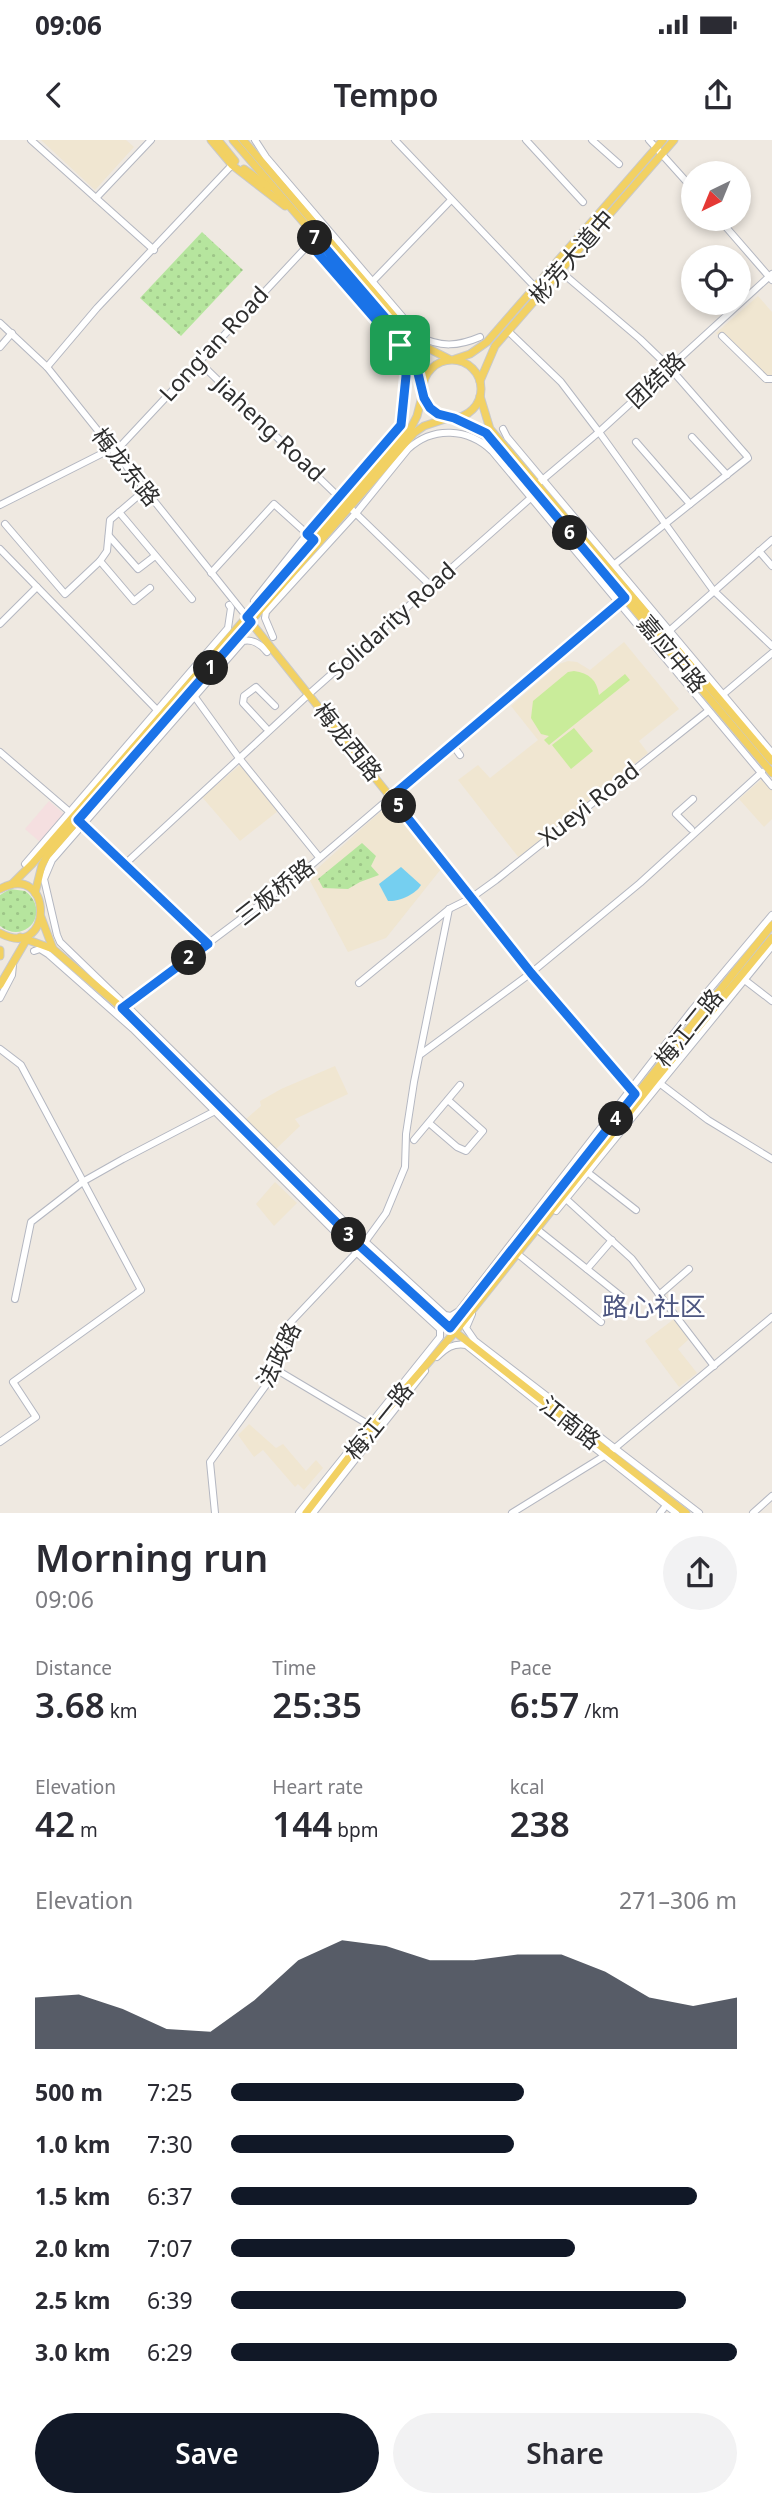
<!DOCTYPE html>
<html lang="en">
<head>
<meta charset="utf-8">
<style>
  :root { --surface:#fff; --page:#f2f2f3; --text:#2b2b33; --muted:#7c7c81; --accent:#111827 }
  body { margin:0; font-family:"Noto Sans","Noto Sans SC",sans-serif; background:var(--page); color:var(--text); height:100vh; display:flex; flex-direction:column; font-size:26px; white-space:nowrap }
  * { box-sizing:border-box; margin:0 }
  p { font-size:23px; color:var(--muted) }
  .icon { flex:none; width:38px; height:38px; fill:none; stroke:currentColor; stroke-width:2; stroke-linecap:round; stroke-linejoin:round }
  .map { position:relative; height:1373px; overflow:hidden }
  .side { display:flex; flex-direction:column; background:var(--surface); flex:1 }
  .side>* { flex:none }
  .needle { width:46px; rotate:223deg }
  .fabs { position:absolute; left:681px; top:21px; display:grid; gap:14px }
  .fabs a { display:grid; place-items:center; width:70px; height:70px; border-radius:50%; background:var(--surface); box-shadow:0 4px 10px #0003; font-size:35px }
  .pin { position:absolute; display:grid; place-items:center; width:60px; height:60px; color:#fff; margin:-30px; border-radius:14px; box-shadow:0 4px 10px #0006 }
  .km { position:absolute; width:35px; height:35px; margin:-18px; border-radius:50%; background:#222; color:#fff; font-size:19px; line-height:35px; text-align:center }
  .round { display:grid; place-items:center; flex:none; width:74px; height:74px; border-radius:37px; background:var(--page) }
  .overview { display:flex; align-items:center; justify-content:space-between; height:119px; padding:0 35px }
  h1 { font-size:38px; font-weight:600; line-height:52px }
  .figures { display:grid; grid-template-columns:repeat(3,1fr); gap:10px; height:119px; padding:7px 35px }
  .figures div { display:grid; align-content:center }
  .figures b { font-size:35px; font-weight:600 }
  .figures small { font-size:19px; font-weight:400 }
  .figures p { font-size:19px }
  .chart { height:196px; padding:14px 35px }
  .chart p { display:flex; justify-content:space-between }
  .chart svg { width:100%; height:126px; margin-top:7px; fill:var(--accent); opacity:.7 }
  .button { display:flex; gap:14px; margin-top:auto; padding:14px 35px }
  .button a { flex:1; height:80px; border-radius:42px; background:var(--accent); color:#fff; font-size:28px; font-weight:600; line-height:80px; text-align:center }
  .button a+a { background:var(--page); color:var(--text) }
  ul { padding:0 35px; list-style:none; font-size:23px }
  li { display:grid; grid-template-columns:112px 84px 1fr; align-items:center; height:52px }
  li i { height:18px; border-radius:9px; background:var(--accent) }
  .status { display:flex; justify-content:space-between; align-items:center; height:49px; padding:0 35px; background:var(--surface); direction:ltr }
  .status svg { height:19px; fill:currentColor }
  header { display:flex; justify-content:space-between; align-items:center; height:91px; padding:0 35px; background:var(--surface); font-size:32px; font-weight:600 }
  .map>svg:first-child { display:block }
  .education { fill:#f0e6d1 }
  .medical { fill:#f5dfe0 }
  .grass { fill:url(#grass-dots) }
  .pitch { fill:#c9ec9a }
  .water { fill:#75cff0 }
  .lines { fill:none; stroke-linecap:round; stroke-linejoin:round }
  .minor-casing { stroke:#b4b7c1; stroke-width:8 }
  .major-casing { stroke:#c9c9c9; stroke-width:9 }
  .minor { stroke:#fff; stroke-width:6 }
  .major { stroke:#f2d163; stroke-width:7 }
  .route-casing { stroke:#fff; stroke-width:14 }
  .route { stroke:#1a73e8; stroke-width:9 }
  .labels { text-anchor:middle; stroke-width:5; stroke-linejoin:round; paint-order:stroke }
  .street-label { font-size:23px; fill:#2e2e2e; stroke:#fff }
  .quarter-label { font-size:26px; fill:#4d5680; stroke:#fff }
</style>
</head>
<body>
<div class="status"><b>09:06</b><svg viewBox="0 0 49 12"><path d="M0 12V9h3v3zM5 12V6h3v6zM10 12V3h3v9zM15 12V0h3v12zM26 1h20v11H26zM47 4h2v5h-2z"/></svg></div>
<header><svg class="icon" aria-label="back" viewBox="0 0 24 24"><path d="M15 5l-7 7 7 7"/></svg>Tempo<svg class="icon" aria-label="share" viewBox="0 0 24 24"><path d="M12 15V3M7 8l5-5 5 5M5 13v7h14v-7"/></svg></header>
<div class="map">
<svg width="772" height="1373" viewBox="0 0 772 1373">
  <defs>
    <pattern id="grass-dots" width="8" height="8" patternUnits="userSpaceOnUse" patternTransform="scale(1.75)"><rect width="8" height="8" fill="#b6e59e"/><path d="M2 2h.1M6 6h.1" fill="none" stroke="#9dc588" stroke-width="1.8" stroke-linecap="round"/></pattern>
  </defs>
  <rect width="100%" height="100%" fill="#efe9e1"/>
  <g class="education">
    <path d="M41 0H126L134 7 95 50Z"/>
    <path d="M758 156 772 172V239L766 244 716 193Z"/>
    <path d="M624 502 679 569 639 601 648 613 519 718 458 640 478 625 490 638 538 600 511 566 559 524 568 521 577 522 590 530Z"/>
    <path d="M240 625 278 671 240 701 202 657Z"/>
    <path d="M763 638 772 648V679L764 687 739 659Z"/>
    <path d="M390 663 441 729 386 798 348 812 308 737Z"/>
    <path d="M335 926 348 954 295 979 300 986 276 1009 246 979 261 966 260 961 281 949Z"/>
    <path d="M275 1042 297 1063 274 1086 256 1064Z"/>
    <path d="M674 1179 689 1199 678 1209 697 1233 679 1247 645 1201Z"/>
    <path d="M249 1284 276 1308 283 1304 306 1331 316 1320 323 1328 304 1350 298 1344 295 1347 263 1310 254 1317 238 1295Z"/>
  </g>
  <path class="medical" d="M49 661 64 674 40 702 25 689Z"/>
  <g class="grass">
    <path d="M202 92 243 130 181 196 140 158Z"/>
    <path d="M362 703 376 716 371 726 379 735 360 742 348 749 323 748 318 739Z"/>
    <path d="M10 749 25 751C52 771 26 806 0 786V755Z"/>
  </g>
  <g class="pitch">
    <path d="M574 531C589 533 597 540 599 555L625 534 630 540 549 605 544 600 549 596 541 594 531 578 533 561 568 532Z"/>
    <path d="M574 588 593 611 571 629 552 605Z"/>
  </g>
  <path class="water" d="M401 727 421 745C416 754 399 762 388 761L379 744Z"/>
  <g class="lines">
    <defs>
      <g id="minor">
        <path d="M31 0 154 110"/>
        <path d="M255 0 266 17 419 196C440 208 459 206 480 197"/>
        <path d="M395 0 535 147"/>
        <path d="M526 0 583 62"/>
        <path d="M592 0 619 24"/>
        <path d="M649 0 693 49"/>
        <path d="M96 58 151 0"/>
        <path d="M719 79 772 140"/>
        <path d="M560 131 640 199 669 227 747 316 748 318 616 423"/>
        <path d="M370 144 451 60"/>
        <path d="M0 183 47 227 247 477"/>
        <path d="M508 191 561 242 599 292 713 450 772 506"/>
        <path d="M722 196 766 239H772"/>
        <path d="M0 207 12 193"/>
        <path d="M198 221 431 446"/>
        <path d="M47 227 97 168 232 25"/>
        <path d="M503 289 507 297 772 613"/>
        <path d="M692 297 727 335"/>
        <path d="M636 302 690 364"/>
        <path d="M114 313 311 102"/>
        <path d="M541 341 599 292 772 134"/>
        <path d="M138 356 110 380 107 411 100 421 134 461 150 448"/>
        <path d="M0 365 111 309"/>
        <path d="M119 372 192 459"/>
        <path d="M5 384 65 454 100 421"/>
        <path d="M109 396 138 429 155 416"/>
        <path d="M0 409 160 573"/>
        <path d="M759 411 772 426"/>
        <path d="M211 433 274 364 314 400"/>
        <path d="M254 461 307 394 401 285C407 261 406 237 404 212L309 103"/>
        <path d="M0 484 37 447"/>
        <path d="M668 492 772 400"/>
        <path d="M273 497 265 478 266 472 357 372 408 309C433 286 468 288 492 311L772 646"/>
        <path d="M192 553 239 618 319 717"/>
        <path d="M720 557 772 513"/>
        <path d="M266 588 243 563 244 556 256 547 275 566"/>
        <path d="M452 604 460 615"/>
        <path d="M0 612 72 674"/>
        <path d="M80 682 207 804"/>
        <path d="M691 689 676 674 693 659"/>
        <path d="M25 724 228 488 231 468 229 465"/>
        <path d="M125 724 309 554 534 355"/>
        <path d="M34 811 40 809 48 814 133 889 343 1100 440 1189V1197L299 1373"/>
        <path d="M746 841 772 861"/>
        <path d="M359 843 449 769 471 758 496 740 708 571"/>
        <path d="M0 858 12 835 13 825"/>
        <path d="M121 861 60 802 57 795 44 739 52 720 243 501C252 499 261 504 267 512"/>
        <path d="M122 868 302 733 620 461"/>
        <path d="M130 869 357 1094 445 1175 451 1176 459 1171 692 870 772 775"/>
        <path d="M0 909 21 925 141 1150 13 1242 36 1277 0 1302"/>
        <path d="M421 914 531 833 640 743 762 632"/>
        <path d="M658 942 708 980 772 1019"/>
        <path d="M429 983 457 1007 466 1011 483 991 448 960"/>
        <path d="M414 1000 460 945"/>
        <path d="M591 1035 636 1070"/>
        <path d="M565 1058 632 1119 714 1226"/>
        <path d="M556 1071 772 806"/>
        <path d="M538 1090 622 1157"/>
        <path d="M365 1102 386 1073 405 1027 406 994 414 942 449 769"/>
        <path d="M519 1115 601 1182"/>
        <path d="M587 1129 612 1100"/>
        <path d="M659 1155 689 1129"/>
        <path d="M15 1159 31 1082 84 1041 123 1019 217 970"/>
        <path d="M472 1174 466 1188 475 1201 699 1373"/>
        <path d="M437 1217C446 1208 453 1203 466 1205L676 1373"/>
        <path d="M277 1230 371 1286"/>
        <path d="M215 1373 210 1322 277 1230 290 1183 358 1111"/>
        <path d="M313 1373 425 1231"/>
        <path d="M512 1373 609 1313 772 1177"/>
        <path d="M660 1373 664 1368"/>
        <path d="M753 1373 772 1356"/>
      </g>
      <g id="major">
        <path d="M211 0 232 25 285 66"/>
        <path d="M218 0 235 21"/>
        <path d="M233 0 412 209 423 245"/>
        <path d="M243 0 416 202 449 219"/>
        <path d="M244 29 269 47"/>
        <path d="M455 219 470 214 487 202 663 0"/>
        <circle cx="452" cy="249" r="29"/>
        <path d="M480 241 495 206 674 0"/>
        <path d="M480 256 490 289 772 621"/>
        <path d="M454 278 486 293 772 633"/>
        <path d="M249 480 531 833 635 954"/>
        <path d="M12 744 32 724 411 288 417 276 423 253"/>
        <path d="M0 749C54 720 54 822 0 793"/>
        <path d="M35 753 42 725 47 716 414 293 424 286 448 278"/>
        <path d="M41 777 53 809"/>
        <path d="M20 797 53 809 122 868 361 1107 450 1188 686 1373"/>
        <path d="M0 810V816"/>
        <path d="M0 845 28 797"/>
        <path d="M450 1188 772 785"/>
        <path d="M306 1373 372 1287 455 1192 655 940 772 798"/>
      </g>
    </defs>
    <use href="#minor" class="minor-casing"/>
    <use href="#major" class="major-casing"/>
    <use href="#minor" class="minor"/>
    <use href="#major" class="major"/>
  </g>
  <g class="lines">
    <defs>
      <path id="route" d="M316 97 412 209 424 258 430 268 438 274 454 278 486 293 625 458 391 657 531 833 635 954 450 1188 361 1107 122 868 208 804 78 680 251 482 247 477 314 400 307 394 401 285 406 236 404 212 309 103Z"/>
    </defs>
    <use href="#route" class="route-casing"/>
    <use href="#route" class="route"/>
  </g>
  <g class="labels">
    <g class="street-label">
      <text transform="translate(572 117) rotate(-49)" y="8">彬芳大道中</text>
      <text transform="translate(214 204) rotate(-47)" y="8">Long'an Road</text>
      <text transform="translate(656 240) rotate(-43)" y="8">团结路</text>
      <text transform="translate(269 289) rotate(43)" y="8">Jiaheng Road</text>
      <text transform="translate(126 327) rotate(51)" y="8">梅龙东路</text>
      <text transform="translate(392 481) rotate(-42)" y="8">Solidarity Road</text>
      <text transform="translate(672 514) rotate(50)" y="8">嘉应中路</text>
      <text transform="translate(348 602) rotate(51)" y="8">梅龙西路</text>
      <text transform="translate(589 664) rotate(-38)" y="8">Xueyi Road</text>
      <text transform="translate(275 752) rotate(-38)" y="8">三板桥路</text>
      <text transform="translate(689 888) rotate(-51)" y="8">梅江二路</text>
      <text transform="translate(279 1215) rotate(-64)" y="8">法政路</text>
      <text transform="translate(379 1281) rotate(-51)" y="8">梅江一路</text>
      <text transform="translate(570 1283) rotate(38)" y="8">江南路</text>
    </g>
    <g class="quarter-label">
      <text x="654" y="1176">路心社区</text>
    </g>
  </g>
</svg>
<div class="fabs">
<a><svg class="needle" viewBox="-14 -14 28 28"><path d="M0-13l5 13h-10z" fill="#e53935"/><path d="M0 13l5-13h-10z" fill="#7c7c81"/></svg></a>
<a><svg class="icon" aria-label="locate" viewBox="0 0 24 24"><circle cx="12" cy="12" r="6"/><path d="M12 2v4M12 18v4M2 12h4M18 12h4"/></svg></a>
</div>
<div class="pin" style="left:400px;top:205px;background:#1e9e55"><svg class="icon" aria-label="arrive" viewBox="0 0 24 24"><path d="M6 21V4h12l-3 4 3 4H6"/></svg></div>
<b class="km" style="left:211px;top:528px">1</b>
<b class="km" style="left:189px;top:818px">2</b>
<b class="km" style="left:349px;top:1095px">3</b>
<b class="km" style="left:616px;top:979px">4</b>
<b class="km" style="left:399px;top:666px">5</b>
<b class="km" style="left:570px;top:393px">6</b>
<b class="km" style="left:315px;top:98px">7</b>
</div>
<section class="side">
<div class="overview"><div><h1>Morning run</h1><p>09:06</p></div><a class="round"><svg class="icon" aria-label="share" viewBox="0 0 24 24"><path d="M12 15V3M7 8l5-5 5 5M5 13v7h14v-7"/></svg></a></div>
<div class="figures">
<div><p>Distance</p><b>3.68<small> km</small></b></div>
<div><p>Time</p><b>25:35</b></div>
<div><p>Pace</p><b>6:57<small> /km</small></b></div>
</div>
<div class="figures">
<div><p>Elevation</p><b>42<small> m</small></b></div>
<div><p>Heart rate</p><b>144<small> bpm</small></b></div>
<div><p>kcal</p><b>238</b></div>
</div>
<div class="chart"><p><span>Elevation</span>271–306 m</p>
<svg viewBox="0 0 160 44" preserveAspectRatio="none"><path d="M0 44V26L10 25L20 30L30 37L40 38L50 27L60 13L70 6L80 8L90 13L100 13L110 11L120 11L130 17L140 26L150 29L160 26V44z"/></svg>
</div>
<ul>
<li><b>500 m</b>7:25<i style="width:58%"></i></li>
<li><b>1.0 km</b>7:30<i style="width:56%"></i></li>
<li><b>1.5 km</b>6:37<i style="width:92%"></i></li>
<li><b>2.0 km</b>7:07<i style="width:68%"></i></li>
<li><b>2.5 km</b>6:39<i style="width:90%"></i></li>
<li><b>3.0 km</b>6:29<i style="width:100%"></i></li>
</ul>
<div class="button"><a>Save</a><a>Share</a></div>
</section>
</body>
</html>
